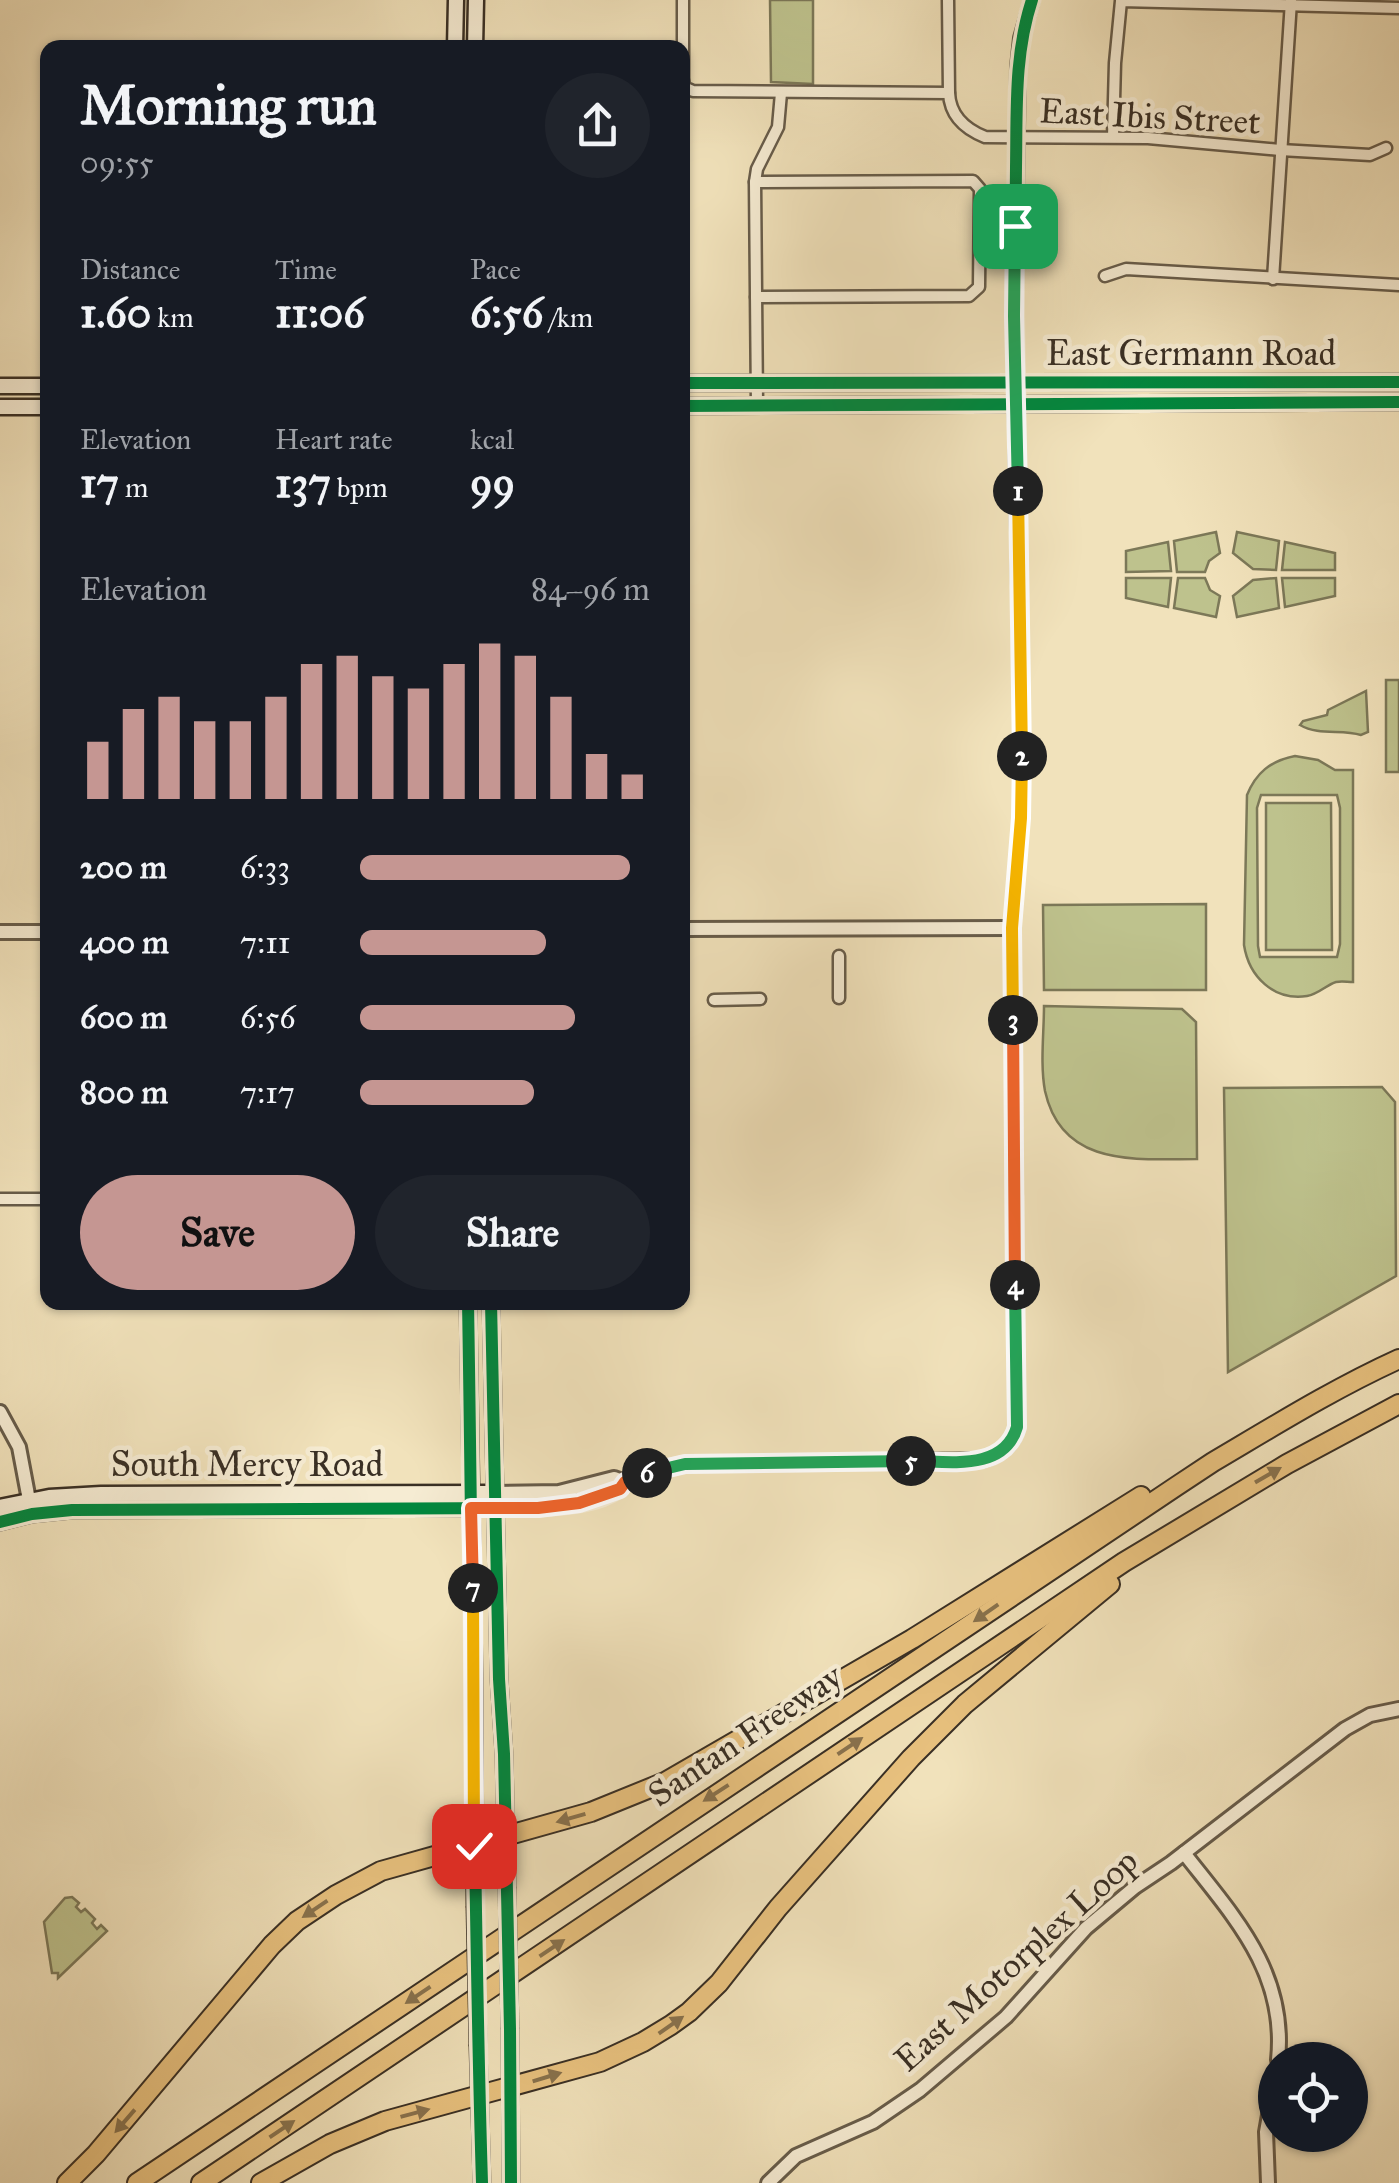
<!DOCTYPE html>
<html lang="en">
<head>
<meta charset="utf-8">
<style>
  :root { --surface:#171b24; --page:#20242c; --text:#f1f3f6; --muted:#9ea1a6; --accent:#c59692 }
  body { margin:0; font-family:"IM FELL Great Primer",serif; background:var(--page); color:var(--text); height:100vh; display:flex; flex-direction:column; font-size:38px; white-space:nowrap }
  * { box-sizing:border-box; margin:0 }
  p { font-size:32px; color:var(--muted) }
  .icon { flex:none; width:55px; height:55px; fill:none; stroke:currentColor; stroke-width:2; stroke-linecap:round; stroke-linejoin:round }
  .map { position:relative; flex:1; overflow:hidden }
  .panel { position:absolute; left:40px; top:40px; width:650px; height:1270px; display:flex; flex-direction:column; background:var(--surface); border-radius:20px; box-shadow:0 2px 8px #0004 }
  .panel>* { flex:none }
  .buttons { position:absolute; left:1258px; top:2042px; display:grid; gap:20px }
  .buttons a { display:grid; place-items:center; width:110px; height:110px; border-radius:50%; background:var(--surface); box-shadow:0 2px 8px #0004; font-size:50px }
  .pin { position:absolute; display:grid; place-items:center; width:85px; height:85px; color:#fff; margin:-42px; border-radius:20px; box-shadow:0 5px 15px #0006 }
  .km { position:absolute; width:50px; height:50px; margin:-25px; border-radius:50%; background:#222; color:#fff; font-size:28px; line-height:50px; text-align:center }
  .round { display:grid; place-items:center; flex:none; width:105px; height:105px; border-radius:52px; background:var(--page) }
  .head { display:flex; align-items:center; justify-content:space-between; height:170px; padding:0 40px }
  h1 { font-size:55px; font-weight:700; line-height:75px }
  .stats { display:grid; grid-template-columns:repeat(3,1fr); gap:15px; height:170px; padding:10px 40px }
  .stats div { display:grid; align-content:center }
  .stats b { font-size:42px; font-weight:700 }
  .stats small { font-size:28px; font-weight:400 }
  .stats p { font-size:28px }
  .chart { height:280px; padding:20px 40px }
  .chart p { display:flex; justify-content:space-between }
  .chart svg { width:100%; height:180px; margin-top:10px; stroke:var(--accent); stroke-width:6 }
  .primary-button { display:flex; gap:20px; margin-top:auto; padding:20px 40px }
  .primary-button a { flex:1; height:115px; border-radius:60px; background:var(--accent); color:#111; font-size:40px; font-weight:700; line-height:115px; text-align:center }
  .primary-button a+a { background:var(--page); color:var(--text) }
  ul { padding:0 40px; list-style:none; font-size:32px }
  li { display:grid; grid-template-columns:160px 120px 1fr; align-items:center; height:75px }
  li i { height:25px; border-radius:12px; background:var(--accent) }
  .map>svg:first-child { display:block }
  .green { fill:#bec28d; stroke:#7c7858; stroke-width:2.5; fill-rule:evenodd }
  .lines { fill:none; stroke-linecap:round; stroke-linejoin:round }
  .minor-casing { stroke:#675c4a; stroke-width:15 }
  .tertiary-casing { stroke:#675c4a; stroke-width:18 }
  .secondary-casing { stroke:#392f24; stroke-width:19 }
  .motorway-casing { stroke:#392f24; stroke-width:22 }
  .minor { stroke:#f6ecd3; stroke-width:10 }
  .tertiary { stroke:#f6ecd3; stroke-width:12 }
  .secondary { stroke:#f6ecd3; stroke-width:14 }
  .motorway { stroke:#e8c17e; stroke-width:18 }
  .secondary-bridge-casing { stroke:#392f24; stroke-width:19; stroke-linecap:butt }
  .secondary-bridge { stroke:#f6ecd3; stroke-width:14 }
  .cycleway-casing { stroke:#f6ecd3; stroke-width:19 }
  .cycleway { stroke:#00873e; stroke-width:12 }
  .oneway { fill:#88714c }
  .split-1-casing { stroke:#fff; stroke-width:20 }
  .split-2-casing { stroke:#fff; stroke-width:20 }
  .split-3-casing { stroke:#fff; stroke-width:20 }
  .split-4-casing { stroke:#fff; stroke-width:20 }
  .split-5-casing { stroke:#fff; stroke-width:20 }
  .split-6-casing { stroke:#fff; stroke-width:20 }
  .split-7-casing { stroke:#fff; stroke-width:20 }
  .split-8-casing { stroke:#fff; stroke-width:20 }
  .split-1 { stroke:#22a559; stroke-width:12 }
  .split-2 { stroke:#f5b400; stroke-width:12 }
  .split-3 { stroke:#f5b400; stroke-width:12 }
  .split-4 { stroke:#f0652b; stroke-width:12 }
  .split-5 { stroke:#22a559; stroke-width:12 }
  .split-6 { stroke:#22a559; stroke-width:12 }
  .split-7 { stroke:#f0652b; stroke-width:12 }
  .split-8 { stroke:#f5b400; stroke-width:12 }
  .labels { text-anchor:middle; stroke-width:9; stroke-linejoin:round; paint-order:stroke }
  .street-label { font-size:35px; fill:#392f24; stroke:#f6ecd3 }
</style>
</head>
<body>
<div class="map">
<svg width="1399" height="2183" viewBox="0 0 1399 2183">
  <rect width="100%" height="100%" fill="#f1e2bb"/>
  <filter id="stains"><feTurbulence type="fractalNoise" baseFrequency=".002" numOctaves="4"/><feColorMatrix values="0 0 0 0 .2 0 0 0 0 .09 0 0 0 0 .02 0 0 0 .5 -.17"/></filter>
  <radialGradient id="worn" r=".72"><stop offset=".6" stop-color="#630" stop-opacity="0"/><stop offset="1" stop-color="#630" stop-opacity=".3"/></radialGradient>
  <g class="green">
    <path d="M770 0H813V84L771 82Z"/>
    <path d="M1216 532 1220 553 1209 561 1205 572H1177L1174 541Z"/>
    <path d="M1237 532 1279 541 1276 570 1253 569 1233 553Z"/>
    <path d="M1168 542 1171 571 1126 572V551Z"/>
    <path d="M1285 542 1335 553V570H1282Z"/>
    <path d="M1126 578H1171L1168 607 1126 598Z"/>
    <path d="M1178 578H1205L1210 590 1220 596 1216 617 1174 608Z"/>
    <path d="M1276 578 1279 608 1237 617 1233 596 1253 580Z"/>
    <path d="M1282 578H1335V596L1285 607Z"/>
    <rect x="1386" y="680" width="13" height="92"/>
    <path d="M1366 691 1368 732 1361 735C1341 729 1319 736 1300 725L1303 721 1327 715 1328 710Z"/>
    <path d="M1295 756 1318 760 1335 770H1353V982C1347 982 1342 981 1336 982 1326 985 1319 994 1307 996 1274 1001 1249 977 1244 945L1247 795C1256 773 1270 761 1295 756ZM1337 795 1340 808V944L1337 957H1260L1258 946 1257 808 1261 795Z"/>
    <path d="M1266 803H1331L1332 950H1266Z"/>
    <path d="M1206 904V990H1044L1043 905Z"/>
    <path d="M1044 1006 1182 1009 1196 1022 1197 1159C1136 1159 1062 1168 1045 1091 1040 1064 1044 1033 1044 1006Z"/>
    <path d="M1382 1087 1395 1102 1396 1276 1228 1372 1224 1088Z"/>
    <path d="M72 1897 79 1903 76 1907 81 1912 85 1909 95 1919 92 1923 97 1929 101 1925 107 1931 58 1978V1973H52L44 1922 65 1898Z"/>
  </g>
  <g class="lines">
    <defs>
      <g id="minor">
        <path d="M683 0V78L684 87 693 91 949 93C950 116 965 129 985 137L1148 138 1280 150 1370 155 1386 148"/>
        <path d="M948 0 949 93"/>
        <path d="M1113 137 1115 63 1121 1 1399 8"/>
        <path d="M755 182 973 181 980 189 979 287 969 296 756 297"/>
        <path d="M1105 276 1126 269 1399 285"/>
        <path d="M1273 279 1291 1"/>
        <path d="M757 405 755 182 757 169 778 127 781 93"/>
        <path d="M839 956V998"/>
        <path d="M714 1000 760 999"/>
        <path d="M0 1199H48"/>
      </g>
      <g id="tertiary">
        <path d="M682 929 1012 928"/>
        <path d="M0 932H48"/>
        <path d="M0 1412 19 1447 29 1500"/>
        <path d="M495 1493 559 1492 614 1478 625 1482"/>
        <path d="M495 1508H538L579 1503 619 1489 625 1482 642 1475 685 1464 982 1460C1000 1455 1013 1445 1017 1427L1012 928 1021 818 1022 748 1014 316 1018 67 1021 38 1032 0"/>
        <path d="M1184 1853C1234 1917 1287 1972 1278 2060"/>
        <path d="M768 2183 796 2156 873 2122 920 2090 1006 2017 1086 1928 1135 1887 1171 1863 1345 1729 1370 1715 1399 1709"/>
        <path d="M1268 2183 1266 2132 1275 2081"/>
      </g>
      <g id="secondary">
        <path d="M455 48 456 0"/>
        <path d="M475 48 476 0"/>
        <path d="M682 383 1399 382"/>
        <path d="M0 386H48"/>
        <path d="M682 406 1399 402"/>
        <path d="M0 407H48"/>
        <path d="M468 1302 474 1674 475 1906"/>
        <path d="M491 1302 499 1679 504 1754 507 1887"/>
        <path d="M0 1507 49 1497 101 1494 495 1493"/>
        <path d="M0 1522 32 1514 72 1510 495 1508"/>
        <path d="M510 2029 511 2183"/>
        <path d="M478 2046 482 2183"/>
      </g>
      <g id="motorway">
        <path d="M67 2183 96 2154 272 1945 297 1921 336 1895 381 1871 591 1812 665 1782 912 1639 1141 1496"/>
        <path d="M137 2183C497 1944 853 1700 1213 1462 1274 1426 1335 1388 1399 1359"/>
        <path d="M201 2183 1124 1562 1287 1464 1399 1404"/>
        <path d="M261 2183 330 2144 385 2121 600 2062 643 2042 671 2025 689 2012 719 1983 778 1908 911 1758 965 1704 1110 1584"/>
      </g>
    </defs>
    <use href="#minor" class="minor-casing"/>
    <use href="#tertiary" class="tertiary-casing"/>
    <use href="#secondary" class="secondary-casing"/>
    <use href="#motorway" class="motorway-casing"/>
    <use href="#minor" class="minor"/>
    <use href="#tertiary" class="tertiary"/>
    <use href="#secondary" class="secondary"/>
    <use href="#motorway" class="motorway"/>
    <defs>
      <g id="secondary-bridge">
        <path d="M507 1887 510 2029"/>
        <path d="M475 1906 478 2046"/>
      </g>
    </defs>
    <use href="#secondary-bridge" class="secondary-bridge-casing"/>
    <use href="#secondary-bridge" class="secondary-bridge"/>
    <defs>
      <g id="cycleway">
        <path d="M682 383 1399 382"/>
        <path d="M1017 398C1015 321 1015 245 1016 167 1017 111 1014 55 1032 0"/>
        <path d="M682 406 1399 402"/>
        <path d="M468 1302C473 1596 473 1890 482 2183"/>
        <path d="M491 1302 499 1679 504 1754 510 2029 511 2183"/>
        <path d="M0 1522 32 1514 72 1510 538 1508C564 1506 596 1505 618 1490 622 1487 626 1482 630 1480 647 1471 667 1467 685 1464L975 1461C996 1458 1011 1448 1017 1427L1015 1196"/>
      </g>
    </defs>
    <use href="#cycleway" class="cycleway-casing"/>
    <use href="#cycleway" class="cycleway"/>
  </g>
  <defs><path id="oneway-solid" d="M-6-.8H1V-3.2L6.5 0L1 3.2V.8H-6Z" transform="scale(2.5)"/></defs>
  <g class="oneway">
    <use href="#oneway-solid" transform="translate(1268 1475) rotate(-30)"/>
    <use href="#oneway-solid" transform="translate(986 1613) rotate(145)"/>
    <use href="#oneway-solid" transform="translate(850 1746) rotate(-34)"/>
    <use href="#oneway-solid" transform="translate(716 1793) rotate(147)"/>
    <use href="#oneway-solid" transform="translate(571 1818) rotate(164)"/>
    <use href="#oneway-solid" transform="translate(315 1909) rotate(146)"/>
    <use href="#oneway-solid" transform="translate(552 1948) rotate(-34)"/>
    <use href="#oneway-solid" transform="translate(418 1995) rotate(146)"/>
    <use href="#oneway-solid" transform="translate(671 2025) rotate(-35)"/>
    <use href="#oneway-solid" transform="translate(547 2077) rotate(-17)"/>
    <use href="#oneway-solid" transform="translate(415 2113) rotate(-15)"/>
    <use href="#oneway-solid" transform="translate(125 2121) rotate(131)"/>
    <use href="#oneway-solid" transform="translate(282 2129) rotate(-34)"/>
  </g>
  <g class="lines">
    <defs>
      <path id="split-1" d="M1015 226 1014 316 1018 491"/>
      <path id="split-2" d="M1018 491 1022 756"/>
      <path id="split-3" d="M1013 1020 1012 928 1021 818 1022 756"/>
      <path id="split-4" d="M1013 1020 1015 1285"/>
      <path id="split-5" d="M911 1461C948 1461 1004 1472 1017 1427L1015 1285"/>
      <path id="split-6" d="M647 1473 685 1464 911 1461"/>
      <path id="split-7" d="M473 1588 471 1508H538L579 1503 620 1489 625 1482 647 1473"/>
      <path id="split-8" d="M473 1588 474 1846"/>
    </defs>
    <use href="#split-1" class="split-1-casing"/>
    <use href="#split-2" class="split-2-casing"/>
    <use href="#split-3" class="split-3-casing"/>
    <use href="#split-4" class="split-4-casing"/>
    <use href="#split-5" class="split-5-casing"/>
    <use href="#split-6" class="split-6-casing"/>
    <use href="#split-7" class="split-7-casing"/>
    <use href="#split-8" class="split-8-casing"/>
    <use href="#split-1" class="split-1"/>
    <use href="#split-2" class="split-2"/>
    <use href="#split-3" class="split-3"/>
    <use href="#split-4" class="split-4"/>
    <use href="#split-5" class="split-5"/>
    <use href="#split-6" class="split-6"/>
    <use href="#split-7" class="split-7"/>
    <use href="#split-8" class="split-8"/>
  </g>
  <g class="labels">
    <g class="street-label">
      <text transform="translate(1150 116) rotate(3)" y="12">East Ibis Street</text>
      <text x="1191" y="365">East Germann Road</text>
      <text x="247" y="1476">South Mercy Road</text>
      <text transform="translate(745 1735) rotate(-34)" y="12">Santan Freeway</text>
      <text transform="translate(1016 1960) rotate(-42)" y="12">East Motorplex Loop</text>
    </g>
  </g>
  <rect width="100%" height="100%" filter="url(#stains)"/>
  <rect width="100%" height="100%" fill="url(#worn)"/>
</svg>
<div class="buttons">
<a><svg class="icon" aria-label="locate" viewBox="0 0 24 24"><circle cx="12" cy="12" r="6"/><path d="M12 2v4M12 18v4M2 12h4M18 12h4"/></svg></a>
</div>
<div class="pin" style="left:1015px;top:226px;background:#1e9e55"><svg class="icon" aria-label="arrive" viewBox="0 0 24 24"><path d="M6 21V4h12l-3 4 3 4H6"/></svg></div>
<div class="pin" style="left:474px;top:1846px;background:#d93025"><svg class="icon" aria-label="check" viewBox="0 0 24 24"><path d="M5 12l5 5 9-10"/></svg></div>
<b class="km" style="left:1018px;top:491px">1</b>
<b class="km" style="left:1022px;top:756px">2</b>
<b class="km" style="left:1013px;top:1020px">3</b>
<b class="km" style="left:1015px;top:1285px">4</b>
<b class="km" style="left:911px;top:1461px">5</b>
<b class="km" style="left:647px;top:1473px">6</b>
<b class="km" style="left:473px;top:1588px">7</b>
<section class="panel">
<div class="head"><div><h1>Morning run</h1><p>09:55</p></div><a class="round"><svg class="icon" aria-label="share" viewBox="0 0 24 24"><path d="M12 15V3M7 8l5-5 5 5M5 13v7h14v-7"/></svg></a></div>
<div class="stats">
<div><p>Distance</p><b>1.60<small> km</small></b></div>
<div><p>Time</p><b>11:06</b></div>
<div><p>Pace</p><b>6:56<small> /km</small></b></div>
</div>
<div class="stats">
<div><p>Elevation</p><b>17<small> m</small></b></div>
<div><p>Heart rate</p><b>137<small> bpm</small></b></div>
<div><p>kcal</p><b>99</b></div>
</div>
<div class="chart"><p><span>Elevation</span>84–96 m</p>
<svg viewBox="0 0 160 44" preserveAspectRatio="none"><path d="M5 44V30M15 44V22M25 44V19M35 44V25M45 44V25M55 44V19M65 44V11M75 44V9M85 44V14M95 44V17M105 44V11M115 44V6M125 44V9M135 44V19M145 44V33M155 44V38"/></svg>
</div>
<ul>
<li><b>200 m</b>6:33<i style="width:93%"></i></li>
<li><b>400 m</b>7:11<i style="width:64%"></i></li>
<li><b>600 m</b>6:56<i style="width:74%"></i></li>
<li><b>800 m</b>7:17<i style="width:60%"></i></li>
</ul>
<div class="primary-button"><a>Save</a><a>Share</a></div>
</section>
</div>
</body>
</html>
